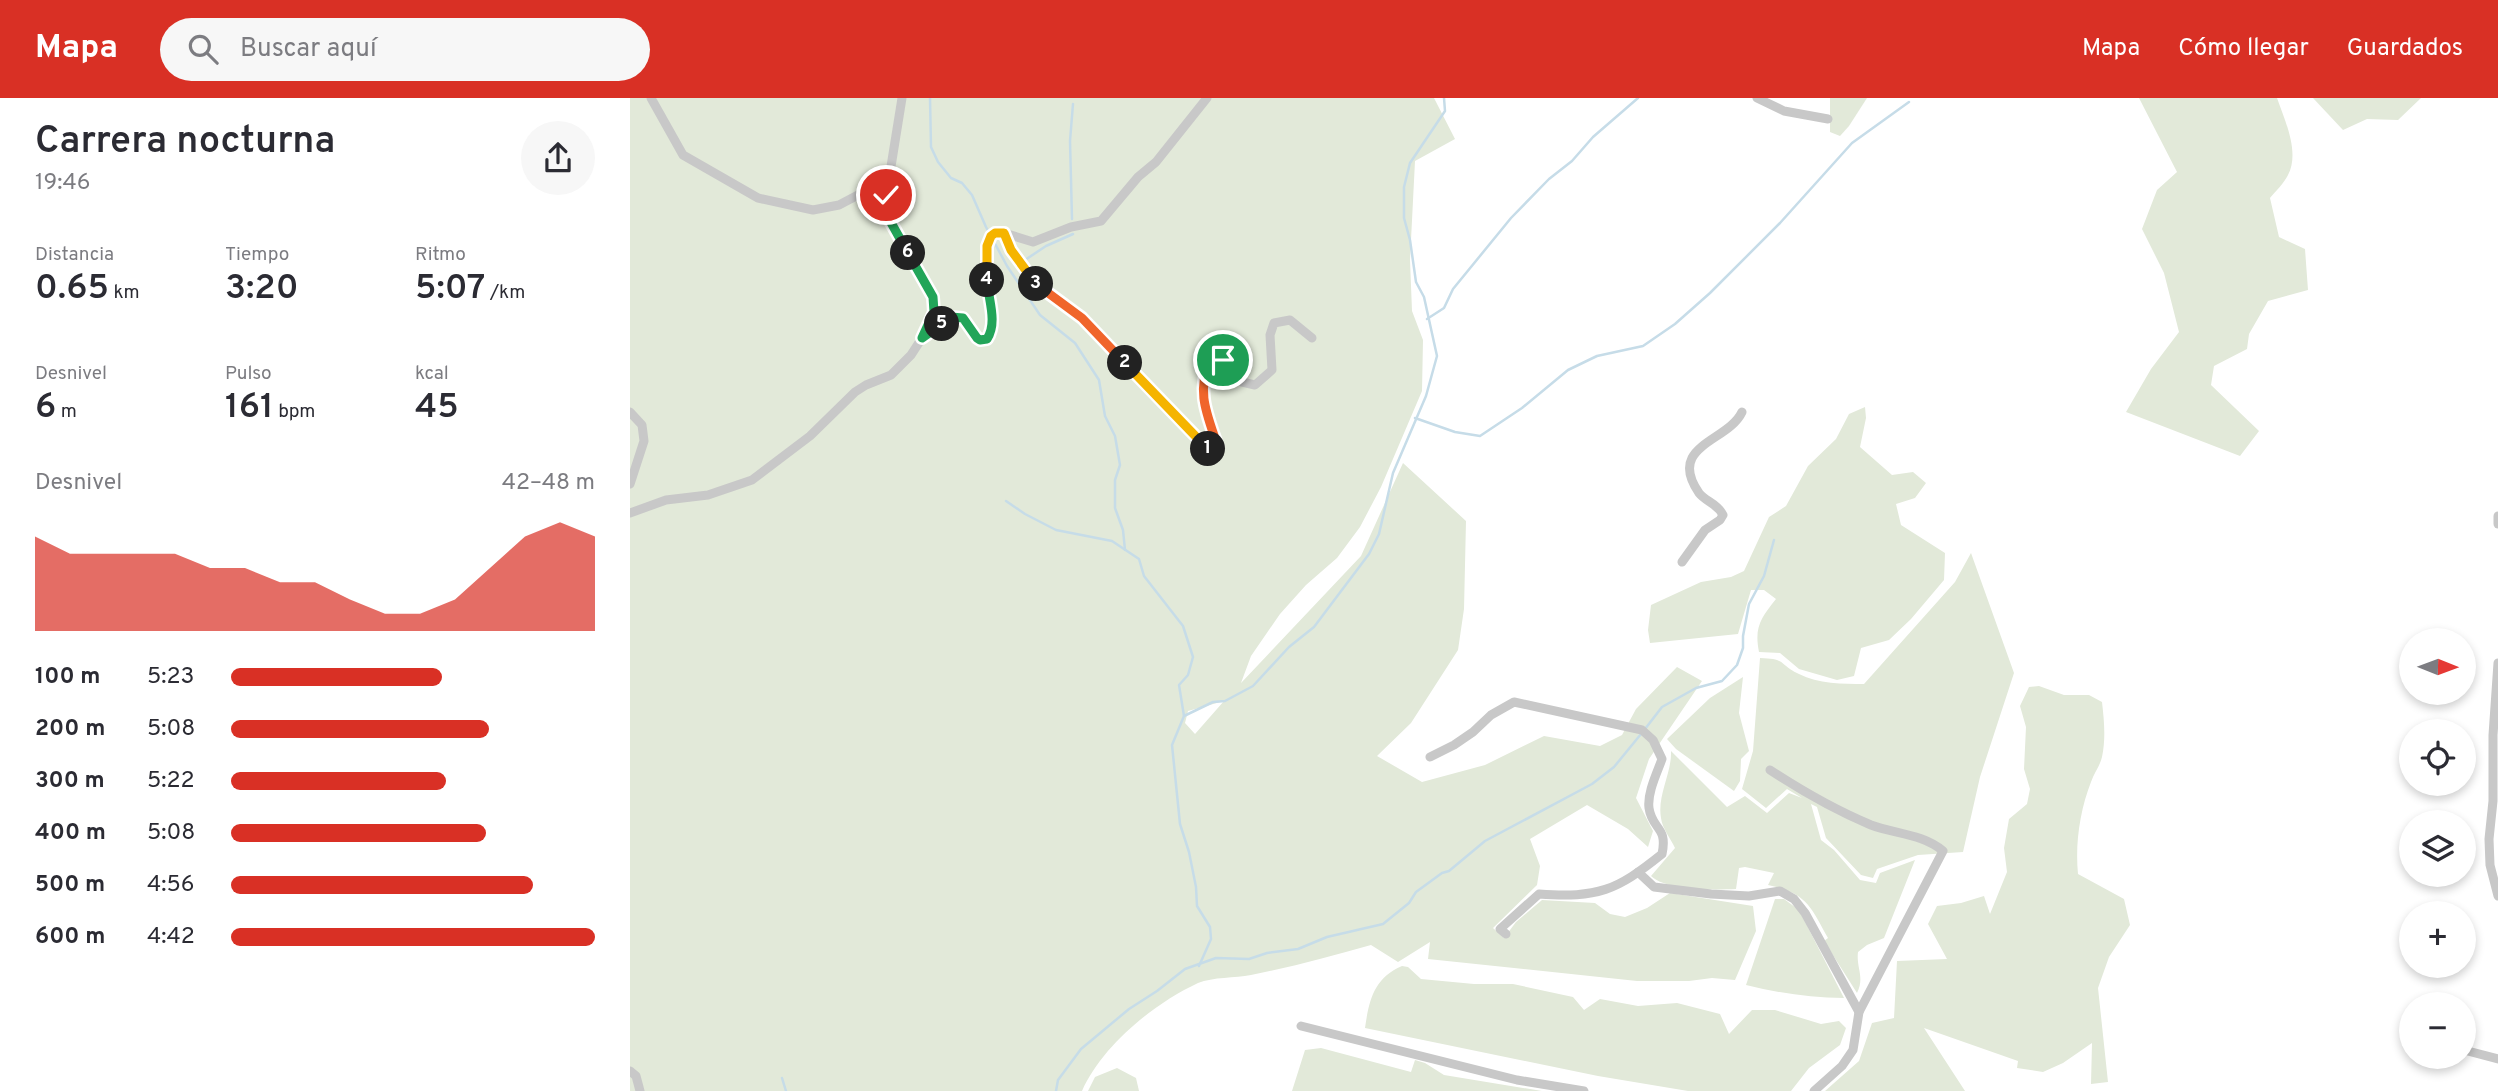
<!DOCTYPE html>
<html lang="es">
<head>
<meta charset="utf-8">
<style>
  :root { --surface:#fff; --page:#f7f7f7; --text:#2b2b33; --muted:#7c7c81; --accent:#d93025 }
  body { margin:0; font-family:Overpass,sans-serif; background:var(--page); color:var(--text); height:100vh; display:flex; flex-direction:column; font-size:26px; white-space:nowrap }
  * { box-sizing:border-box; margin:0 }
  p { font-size:23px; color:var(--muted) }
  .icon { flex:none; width:38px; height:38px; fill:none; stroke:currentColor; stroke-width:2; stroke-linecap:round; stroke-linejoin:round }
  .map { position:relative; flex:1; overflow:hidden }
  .panel { display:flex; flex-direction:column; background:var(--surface); width:630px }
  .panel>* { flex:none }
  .needle { width:46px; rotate:91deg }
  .controls { position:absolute; left:1769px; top:530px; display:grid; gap:14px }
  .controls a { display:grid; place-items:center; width:77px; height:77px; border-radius:50%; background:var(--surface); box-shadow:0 4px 10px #0003; font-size:35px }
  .pin { position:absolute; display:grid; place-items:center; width:60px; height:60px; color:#fff; margin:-30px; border:4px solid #fff; border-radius:50%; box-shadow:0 2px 7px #0007 }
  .km { position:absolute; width:35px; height:35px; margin:-18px; border-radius:50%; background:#222; color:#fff; font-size:19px; line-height:35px; text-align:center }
  .round { display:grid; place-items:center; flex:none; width:74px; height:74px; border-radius:37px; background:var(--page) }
  .summary { display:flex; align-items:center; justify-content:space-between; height:119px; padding:0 35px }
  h1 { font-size:38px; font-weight:600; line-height:52px }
  .stats { display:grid; grid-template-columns:repeat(3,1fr); gap:10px; height:119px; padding:7px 35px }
  .stats div { display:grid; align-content:center }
  .stats b { font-size:35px; font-weight:600 }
  .stats small { font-size:19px; font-weight:400 }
  .stats p { font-size:19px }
  .chart { height:196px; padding:14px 35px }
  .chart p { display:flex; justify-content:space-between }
  .chart svg { width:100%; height:126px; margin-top:7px; fill:var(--accent); opacity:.7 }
  ul { padding:0 35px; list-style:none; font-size:23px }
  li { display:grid; grid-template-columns:112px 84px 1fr; align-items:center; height:52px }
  li i { height:18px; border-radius:9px; background:var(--accent) }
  header { display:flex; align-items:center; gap:42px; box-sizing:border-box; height:98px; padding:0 35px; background:var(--accent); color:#fff }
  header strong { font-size:33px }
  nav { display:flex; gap:38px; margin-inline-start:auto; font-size:24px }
  .search { width:490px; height:63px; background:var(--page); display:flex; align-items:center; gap:18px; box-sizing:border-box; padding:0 24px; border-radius:38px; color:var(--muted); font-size:26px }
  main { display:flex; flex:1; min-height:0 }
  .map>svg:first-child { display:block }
  .green { fill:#e2e9d9; fill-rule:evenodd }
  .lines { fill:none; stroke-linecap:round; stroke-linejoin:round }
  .stream { stroke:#c6dce8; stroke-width:2.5 }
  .minor { stroke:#c8c8c8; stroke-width:9 }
  .split-1-casing { stroke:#fff; stroke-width:14 }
  .split-2-casing { stroke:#fff; stroke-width:14 }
  .split-3-casing { stroke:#fff; stroke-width:14 }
  .split-4-casing { stroke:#fff; stroke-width:14 }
  .split-5-casing { stroke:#fff; stroke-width:14 }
  .split-6-casing { stroke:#fff; stroke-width:14 }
  .split-7-casing { stroke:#fff; stroke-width:14 }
  .split-1 { stroke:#f0652b; stroke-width:9 }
  .split-2 { stroke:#f5b400; stroke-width:9 }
  .split-3 { stroke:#f0652b; stroke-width:9 }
  .split-4 { stroke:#f5b400; stroke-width:9 }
  .split-5 { stroke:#22a559; stroke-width:9 }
  .split-6 { stroke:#22a559; stroke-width:9 }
  .split-7 { stroke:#22a559; stroke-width:9 }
</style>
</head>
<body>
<header>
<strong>Mapa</strong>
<div class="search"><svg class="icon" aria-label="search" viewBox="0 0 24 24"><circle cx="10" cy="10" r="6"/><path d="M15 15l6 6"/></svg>Buscar aquí</div>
<nav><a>Mapa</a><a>Cómo llegar</a><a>Guardados</a></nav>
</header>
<main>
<section class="panel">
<div class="summary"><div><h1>Carrera nocturna</h1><p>19:46</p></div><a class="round"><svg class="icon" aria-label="share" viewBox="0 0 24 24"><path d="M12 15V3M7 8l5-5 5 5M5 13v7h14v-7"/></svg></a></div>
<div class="stats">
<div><p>Distancia</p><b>0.65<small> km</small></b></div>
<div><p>Tiempo</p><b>3:20</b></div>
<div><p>Ritmo</p><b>5:07<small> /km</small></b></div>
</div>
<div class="stats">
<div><p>Desnivel</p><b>6<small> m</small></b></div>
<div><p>Pulso</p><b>161<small> bpm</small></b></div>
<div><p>kcal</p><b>45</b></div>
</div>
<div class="chart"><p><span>Desnivel</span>42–48 m</p>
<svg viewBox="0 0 160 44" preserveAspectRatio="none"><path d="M0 44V11L10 17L20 17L30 17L40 17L50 22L60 22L70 27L80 27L90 33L100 38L110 38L120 33L130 22L140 11L150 6L160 11V44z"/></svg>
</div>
<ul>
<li><b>100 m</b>5:23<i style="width:58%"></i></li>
<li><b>200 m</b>5:08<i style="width:71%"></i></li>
<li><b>300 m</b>5:22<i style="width:59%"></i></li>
<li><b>400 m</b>5:08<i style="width:70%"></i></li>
<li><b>500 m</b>4:56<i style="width:83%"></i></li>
<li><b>600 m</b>4:42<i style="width:100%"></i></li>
</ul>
</section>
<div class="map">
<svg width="1868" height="993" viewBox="0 0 1868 993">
  <rect width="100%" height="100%" fill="#fff"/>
  <g class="green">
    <path d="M0 0H804L825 41 785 63 780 162 782 213 793 242 792 293 751 389 730 429 707 460 676 487 650 516 621 558 611 585 731 458 773 365 836 423 834 511 828 552 781 625 747 658 792 684 855 667 914 638 970 648 992 637 1006 611 1047 569 1072 583 1019 661 1006 700 1023 733 1018 749 998 731 957 707 900 741 910 768 907 787 863 830 874 840 886 824 912 802 965 805 980 816 995 819 1017 810 1040 795 1123 808 1126 833 1105 882 1082 880 1059 883H1007L798 861 800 844 768 864 741 847C701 858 662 869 621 877 605 880 583 879 568 885 523 906 472 948 452 993H0ZM594 603 565 636 555 625 558 613Z"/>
    <path d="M1200 0H1237L1219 28 1210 38 1200 34Z"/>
    <path d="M1509 0H1647C1655 23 1670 54 1658 77 1654 85 1646 93 1640 100L1649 139 1675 151 1678 192 1638 203 1619 236 1617 251 1584 268 1581 287 1629 333 1610 358 1496 314 1521 271 1549 234 1534 175 1512 131 1527 92 1547 74Z"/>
    <path d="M1683 0H1791L1768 22 1737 21 1713 32Z"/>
    <path d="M1235 309 1236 320 1230 349 1262 377 1283 374 1296 385 1285 400 1266 406 1271 427 1315 455 1314 482 1281 521 1259 542 1231 550 1224 578 1207 582 1169 571 1150 555 1129 554C1124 529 1131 520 1146 501L1134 492H1121L1108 536 1020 545 1018 532 1021 507 1071 484 1101 479 1114 473 1139 419 1156 408 1178 368 1206 341 1219 316Z"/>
    <path d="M1341 455 1384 575 1350 679 1333 754 1288 757 1247 771 1243 780 1231 777 1196 740 1187 709 1181 706 1191 742 1204 752 1230 782 1246 785 1250 775 1285 762 1254 840 1237 847 1228 854C1226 870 1235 879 1227 895L1194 843 1198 840C1180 807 1176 795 1138 787L1144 775 1115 769 1109 770 1106 791C1083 792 1037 793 1021 778L1045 750C1041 741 1032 730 1031 720 1027 697 1042 675 1041 653L1097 709 1115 698 1137 715 1159 695 1172 700 1157 691 1136 710 1112 691 1123 653 1130 560C1158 561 1148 566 1169 576 1188 586 1213 586 1234 586L1325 484Z"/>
    <path d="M1113 579 1109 615 1119 653 1111 661 1110 683 1104 693 1046 651 1037 641 1080 600Z"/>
    <path d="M1409 588 1434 597H1459L1472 604C1474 622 1476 640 1472 659 1470 668 1464 675 1461 684 1450 712 1445 746 1448 776L1494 801 1500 827 1479 859 1468 890 1478 984 1461 986 1462 945 1433 965 1413 974 1387 970 1388 963 1294 930 1335 993H1195L1229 963 1242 925 1264 920 1267 863 1317 861 1298 826 1307 808 1331 805 1354 798 1360 816 1377 774 1374 750 1379 721 1397 706 1400 691 1394 671 1396 629 1390 608 1399 589Z"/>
    <path d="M1145 801H1154L1169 812 1214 900C1180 900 1149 895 1116 887Z"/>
    <path d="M772 868 778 869 791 881 844 886H883L943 899 954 912 970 901 1008 908 1047 905 1090 916 1099 936 1122 912H1145L1191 926 1209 923 1216 930 1210 947 1179 970 1161 993H1058L968 978 735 930C739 902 744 880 772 868Z"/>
    <path d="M691 950 781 974 785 962 795 965 814 977 912 993H662L675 952Z"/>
    <path d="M487 970 506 980 509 993H458L465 979Z"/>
  </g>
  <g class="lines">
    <g class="stream">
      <path d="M300 0 301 49 308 64 321 80 332 85 342 97 356 129 377 168 410 217 445 245 469 282 475 318 485 338 490 367 485 382V410L493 432 495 452"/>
      <path d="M442 121 440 43 443 6"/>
      <path d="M395 162 416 148 443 136"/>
      <path d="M797 221 814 210 823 191 881 120 919 81 942 63 963 39 1008 0"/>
      <path d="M785 320 825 334 850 338 892 310 938 272 967 258 1013 248 1045 226 1080 195 1150 125 1222 45 1279 4"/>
      <path d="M376 403 395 416 426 432 482 443 509 461 514 478 553 528 563 559 558 577 549 587 554 618"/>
      <path d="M1015 631 1032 609 1066 590 1092 583 1107 567 1113 550V538L1119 506 1134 478 1144 442"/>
      <path d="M569 868 581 841 580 829 567 808 566 789 559 754 550 726 542 647 554 618 583 604 595 603 623 588 659 549 684 529 739 456 749 436 763 375 796 298 807 258 794 199 786 184 780 142 774 120V89L780 65 815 13 814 0"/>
      <path d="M152 980 156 993"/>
      <path d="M426 993 428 982 451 951 499 911 527 893 555 871 586 860 619 861 637 855 668 851 697 839 753 826 779 805 786 794 812 775 819 773 855 743 962 686 984 669 1011 636"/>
    </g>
    <g class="minor">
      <path d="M1127 0 1154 13 1198 21"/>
      <path d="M254 112 272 0"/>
      <path d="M374 135 381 152 403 184 452 221 580 353 585 354 588 349C577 316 566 295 580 261L593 262 612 284 625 287 642 272 640 237 644 225 660 222 682 240"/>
      <path d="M293 239C304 232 324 208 337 224 342 230 343 237 350 242L357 241C372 219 347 168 361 138L371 134 403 144 441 129 471 123 508 79 526 64 577 0"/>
      <path d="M0 314 12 327 14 343 0 386"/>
      <path d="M0 415 36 402 78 397 122 382 180 338 225 294 236 287 261 277 281 257 292 240 304 213 303 199 254 112 240 95 228 97 209 107 183 112 128 100 53 57 21 0"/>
      <path d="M1868 418V426"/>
      <path d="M1052 464 1075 432 1090 422 1093 417C1087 405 1076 404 1069 395 1036 347 1098 344 1112 314"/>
      <path d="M1868 565 1863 637V703L1859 741 1860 767 1868 798"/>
      <path d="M800 659 824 647 843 634 861 617 884 604 1012 632 1023 642 1032 661C1027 675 1017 695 1019 710 1022 732 1038 728 1032 756 986 793 968 800 909 796L870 831 876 836"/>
      <path d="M1140 672C1172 693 1205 712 1241 727 1265 736 1293 736 1313 753L1229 914 1223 952 1212 968 1184 993"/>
      <path d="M1008 774 1024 789 1081 796 1119 798 1150 793 1164 801 1175 815 1229 914"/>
      <path d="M671 928 887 982 954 993"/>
      <path d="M1834 952 1868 961"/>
      <path d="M0 973 6 978 10 993"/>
    </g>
  </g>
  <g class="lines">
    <defs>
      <path id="split-1" d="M578 351 585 354 588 349C577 316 566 295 580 261L593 262"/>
      <path id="split-2" d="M495 265 578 351"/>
      <path id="split-3" d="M406 186 452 220 495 265"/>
      <path id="split-4" d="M357 182V148L361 138 365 135H374L381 152 406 186"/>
      <path id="split-5" d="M312 226 321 219 333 220 347 240 350 242 357 241C368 224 358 201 357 182"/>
      <path id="split-6" d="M278 155 303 199 304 214 292 240 312 226"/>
      <path id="split-7" d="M256 97 254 112 278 155"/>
    </defs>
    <use href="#split-1" class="split-1-casing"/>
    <use href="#split-2" class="split-2-casing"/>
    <use href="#split-3" class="split-3-casing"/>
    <use href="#split-4" class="split-4-casing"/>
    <use href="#split-5" class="split-5-casing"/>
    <use href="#split-6" class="split-6-casing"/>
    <use href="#split-7" class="split-7-casing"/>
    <use href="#split-1" class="split-1"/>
    <use href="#split-2" class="split-2"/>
    <use href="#split-3" class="split-3"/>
    <use href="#split-4" class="split-4"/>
    <use href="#split-5" class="split-5"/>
    <use href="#split-6" class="split-6"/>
    <use href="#split-7" class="split-7"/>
  </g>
</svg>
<div class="controls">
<a><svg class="needle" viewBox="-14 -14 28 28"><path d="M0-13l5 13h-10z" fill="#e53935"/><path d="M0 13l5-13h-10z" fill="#7c7c81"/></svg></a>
<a><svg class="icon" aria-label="locate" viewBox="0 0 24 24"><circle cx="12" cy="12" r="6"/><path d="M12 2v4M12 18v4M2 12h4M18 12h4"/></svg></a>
<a><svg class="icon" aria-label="layers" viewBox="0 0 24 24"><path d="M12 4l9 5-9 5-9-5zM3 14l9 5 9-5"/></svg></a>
<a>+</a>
<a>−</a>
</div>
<div class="pin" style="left:593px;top:262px;background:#1e9e55"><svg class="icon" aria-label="arrive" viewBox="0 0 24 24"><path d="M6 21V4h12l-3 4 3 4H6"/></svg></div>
<div class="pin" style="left:256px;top:97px;background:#d93025"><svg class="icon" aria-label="check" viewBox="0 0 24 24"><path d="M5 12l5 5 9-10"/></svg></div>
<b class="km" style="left:578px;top:351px">1</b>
<b class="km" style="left:495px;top:265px">2</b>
<b class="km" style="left:406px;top:186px">3</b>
<b class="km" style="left:357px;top:182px">4</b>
<b class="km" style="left:312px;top:226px">5</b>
<b class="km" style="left:278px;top:155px">6</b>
</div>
</main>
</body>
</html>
